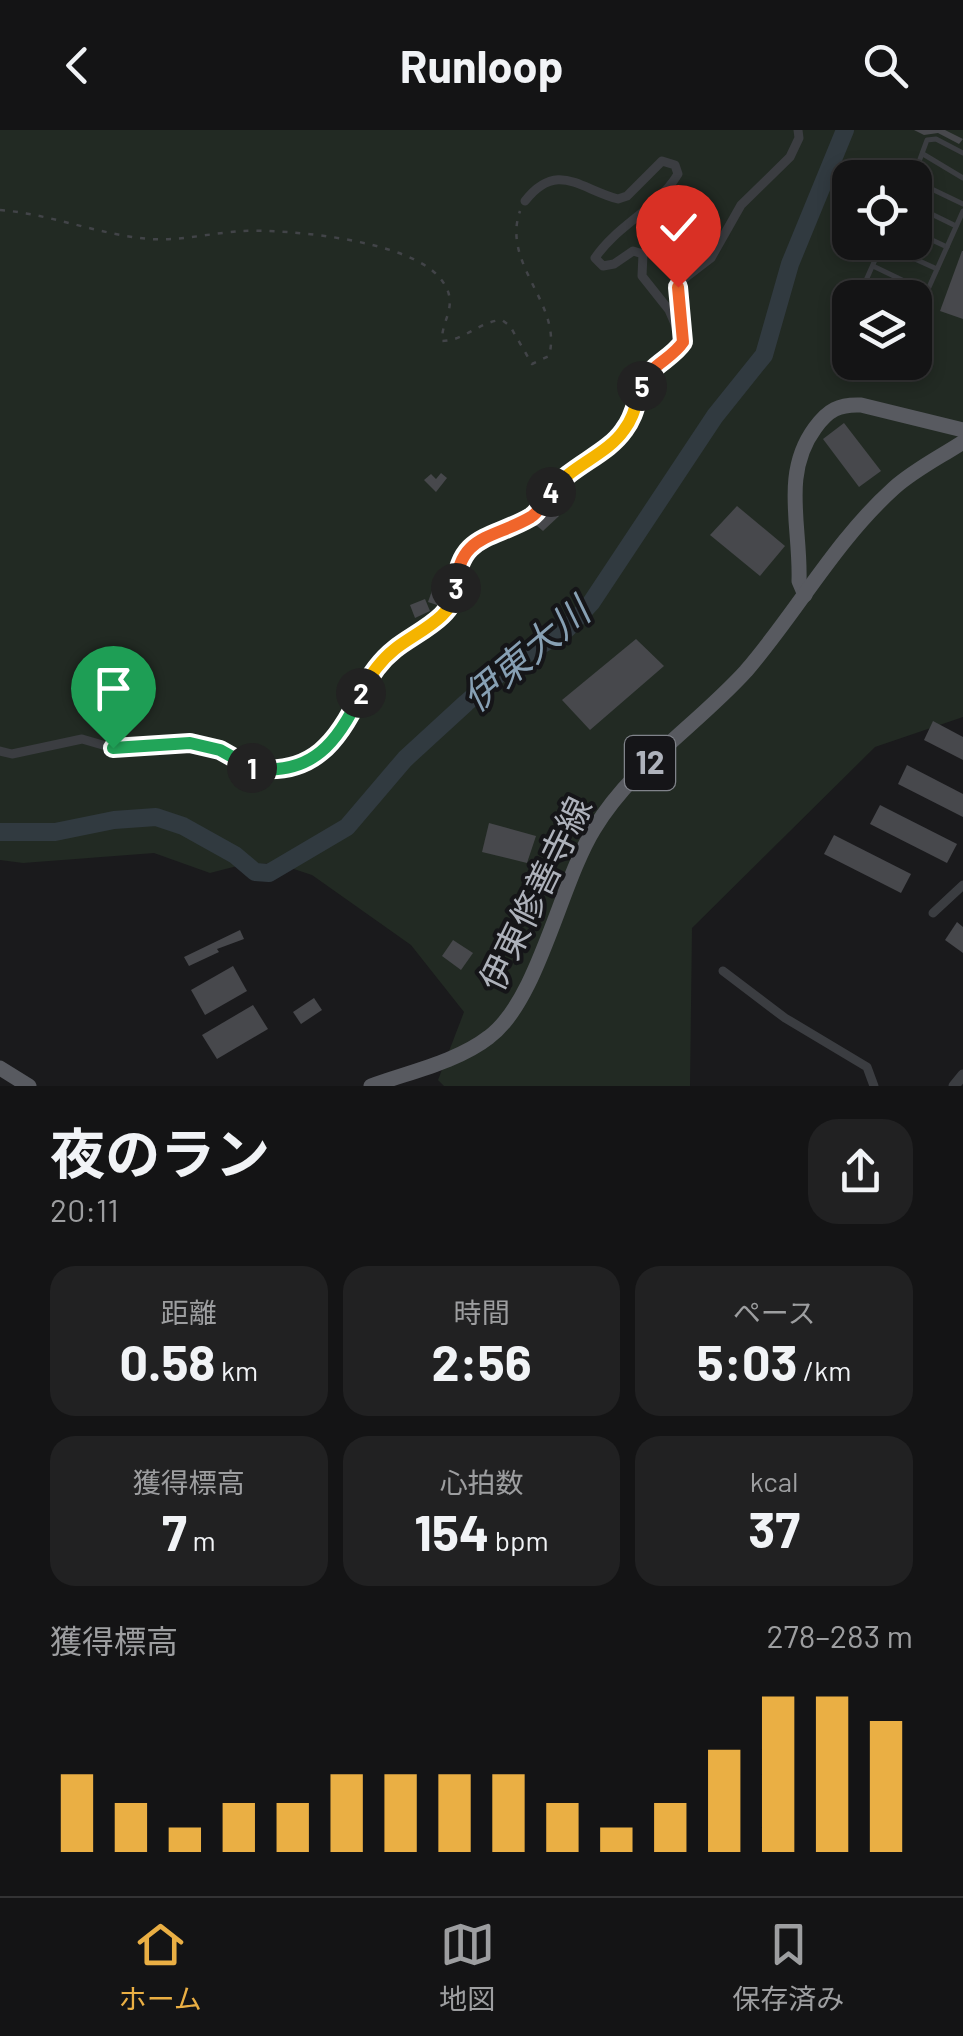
<!DOCTYPE html>
<html lang="ja">
<head>
<meta charset="utf-8">
<style>
  :root { --surface:#141415; --page:#212122; --text:#f1f3f6; --muted:#9d9ea0; --line:#333334; --accent:#eaaf44 }
  body { margin:0; font-family:Barlow,"Noto Sans JP",sans-serif; background:var(--page); color:var(--text); height:100vh; display:flex; flex-direction:column; font-size:38px; white-space:nowrap }
  * { box-sizing:border-box; margin:0 }
  p { font-size:32px; color:var(--muted) }
  .icon { flex:none; width:55px; height:55px; fill:none; stroke:currentColor; stroke-width:2; stroke-linecap:round; stroke-linejoin:round }
  .map { position:relative; height:956px; overflow:hidden }
  .sheet { display:flex; flex-direction:column; background:var(--surface); flex:1 }
  .sheet>* { flex:none }
  .buttons { position:absolute; left:832px; top:30px; display:grid; gap:20px }
  .buttons a { display:grid; place-items:center; width:100px; height:100px; border-radius:20px; background:var(--surface); box-shadow:0 5px 15px #0003,0 0 0 2px var(--line); font-size:50px }
  .pin { position:absolute; display:grid; place-items:center; width:85px; height:85px; color:#fff; margin:-102px -42px; border-radius:50% 50% 50% 0; rotate:-45deg; box-shadow:0 0 10px #0007 }
  .pin .icon { rotate:45deg }
  .km { position:absolute; width:50px; height:50px; margin:-25px; border-radius:50%; background:#222; color:#fff; font-size:28px; line-height:50px; text-align:center }
  .round { display:grid; place-items:center; flex:none; width:105px; height:105px; border-radius:30px; background:var(--page) }
  .overview { display:flex; align-items:center; justify-content:space-between; height:170px; padding:0 50px }
  h1 { font-size:55px; font-weight:700; line-height:75px }
  .stats { display:grid; grid-template-columns:repeat(3,1fr); gap:15px; height:170px; padding:10px 50px }
  .stats div { display:grid; align-content:center; border-radius:25px; background:var(--page); text-align:center }
  .stats b { font-size:50px; font-weight:700 }
  .stats small { font-size:28px; font-weight:400 }
  .stats p { font-size:28px }
  .chart { height:280px; padding:20px 50px }
  .chart p { display:flex; justify-content:space-between }
  .chart svg { width:100%; height:180px; margin-top:10px; stroke:var(--accent); stroke-width:6 }
  header { display:flex; justify-content:space-between; align-items:center; height:130px; padding:0 50px; background:var(--surface); font-size:45px; font-weight:700 }
  .tabs { display:flex; justify-content:space-around; align-items:center; height:140px; border-top:2px solid var(--line); background:var(--surface); font-size:28px; color:var(--muted) }
  .tabs a { display:grid; justify-items:center; gap:5px }
  .tabs .current { color:var(--accent) }
  .map>svg:first-child { display:block }
  .green { fill:#222a23; fill-rule:evenodd }
  .lines { fill:none; stroke-linecap:round; stroke-linejoin:round }
  .river { stroke:#313a40; stroke-width:18 }
  .building { fill:#47484c }
  .path { stroke:#424448; stroke-width:2.5; stroke-dasharray:5 8; stroke-linecap:butt }
  .service { stroke:#3b3d41; stroke-width:5 }
  .minor { stroke:#3b3d41; stroke-width:9 }
  .tertiary { stroke:#3b3d41; stroke-width:11 }
  .primary { stroke:#585a60; stroke-width:15 }
  .split-1-casing { stroke:#fff; stroke-width:20 }
  .split-2-casing { stroke:#fff; stroke-width:20 }
  .split-3-casing { stroke:#fff; stroke-width:20 }
  .split-4-casing { stroke:#fff; stroke-width:20 }
  .split-5-casing { stroke:#fff; stroke-width:20 }
  .split-6-casing { stroke:#fff; stroke-width:20 }
  .split-1 { stroke:#22a559; stroke-width:12 }
  .split-2 { stroke:#22a559; stroke-width:12 }
  .split-3 { stroke:#f5b400; stroke-width:12 }
  .split-4 { stroke:#f0652b; stroke-width:12 }
  .split-5 { stroke:#f5b400; stroke-width:12 }
  .split-6 { stroke:#f0652b; stroke-width:12 }
  .labels { text-anchor:middle; stroke-width:8; stroke-linejoin:round; paint-order:stroke }
  .shield { fill:#151518; stroke:#80838a; stroke-width:2.5 }
  .shield-label { font-size:32px; font-weight:bold; fill:#aeb2bb }
  .street-label { font-size:35px; fill:#aeb2bb; stroke:#151518 }
  .water-label { font-size:38px; font-style:italic; fill:#87a0b4; stroke:#151518 }
</style>
</head>
<body>
<header><svg class="icon" aria-label="back" viewBox="0 0 24 24"><path d="M15 5l-7 7 7 7"/></svg>Runloop<svg class="icon" aria-label="search" viewBox="0 0 24 24"><circle cx="10" cy="10" r="6"/><path d="M15 15l6 6"/></svg></header>
<div class="map">
<svg width="963" height="956" viewBox="0 0 963 956">
  <rect width="100%" height="100%" fill="#1a1a1c"/>
  <path class="green" d="M0 0H963V587L875 617 692 798 690 956H444L438 950 464 882 411 815 312 745 276 733 241 735 210 743 154 723 23 733 0 730ZM850 48H915V112H850ZM850 168H915V232H850Z"/>
  <g class="lines">
    <path class="river" d="M0 702H55L114 690 156 687 183 696 235 725 255 742 269 743 347 697 405 629 466 573 513 532 567 499 591 473 715 286 764 225 790 134 845 0"/>
  </g>
  <g class="building">
    <path d="M914 0H945L963 9 959 14 938 3 924 5Z"/>
    <path d="M962 121H963V189L940 181Z"/>
    <path d="M844 293 881 341 859 357 823 309Z"/>
    <path d="M441 343 447 348 436 362 424 350 431 344 436 349Z"/>
    <path d="M737 376 785 416 760 446 710 405Z"/>
    <path d="M552 379 559 386 543 401 536 395Z"/>
    <path d="M435 452 446 457 440 476 428 472Z"/>
    <path d="M425 469 430 481 415 488 410 475Z"/>
    <path d="M636 509 664 536 590 600 562 570Z"/>
    <path d="M933 591 963 607V630L924 610Z"/>
    <path d="M907 635 963 664V687L898 654Z"/>
    <path d="M880 675 957 714 947 733 870 694Z"/>
    <path d="M489 693 536 706 527 733 482 722Z"/>
    <path d="M834 705 911 744 901 763 824 724Z"/>
    <path d="M957 792 963 797V823L945 810Z"/>
    <path d="M240 800 244 809 217 819 219 822 189 836 184 827Z"/>
    <path d="M453 810 473 823 461 840 442 826Z"/>
    <path d="M233 836 247 861 205 885 191 860Z"/>
    <path d="M314 868 322 880 301 894 293 882Z"/>
    <path d="M253 875 268 899 217 929 202 905Z"/>
  </g>
  <g class="lines">
    <path class="path" d="M0 80C51 84 99 105 150 109 180 111 212 103 242 101 289 99 407 110 439 147 462 173 441 189 442 211 464 211 480 191 502 190L510 196 532 234 549 226C563 174 501 135 520 81"/>
    <g class="service">
      <path d="M923 24 963 48"/>
      <path d="M913 48 927 10 936 9 963 23"/>
      <path d="M915 51 963 74"/>
      <path d="M915 76 956 96"/>
      <path d="M915 102 947 117"/>
      <path d="M883 112 863 157 884 168"/>
      <path d="M882 114 937 139"/>
      <path d="M873 136 927 162"/>
      <path d="M915 182 917 184 963 81"/>
    </g>
    <g class="minor">
      <path d="M525 71C557 30 580 59 618 69L627 66 662 31 675 35 678 44C656 80 617 95 595 128L603 136 614 134 633 121 643 124 642 146 669 180 682 210"/>
      <path d="M0 621 12 624 82 609 113 618 190 613 220 620 249 637 272 641 307 630 330 617 344 598 368 550 392 521 445 484 455 466 457 437 469 418 491 403 533 386 556 355 616 310 635 281 645 245 655 235 672 226 683 212 678 163 681 151 711 128 741 75 790 27 799 8 798 0"/>
      <path d="M933 783 963 755"/>
      <path d="M723 841 785 888 867 937 874 956"/>
    </g>
    <path class="tertiary" d="M954 956 963 945"/>
    <g class="primary">
      <path d="M805 465 799 451C801 397 781 344 815 298 828 280 839 274 861 275L963 300"/>
      <path d="M0 938 29 956"/>
      <path d="M371 956C409 942 457 932 489 907 538 871 560 754 594 699 632 636 697 595 746 541 797 482 835 411 894 358 914 340 940 327 963 312"/>
    </g>
  </g>
  <g class="lines">
    <defs>
      <path id="split-1" d="M113 618 190 613 220 620 252 638"/>
      <path id="split-2" d="M252 638C312 647 339 611 361 563"/>
      <path id="split-3" d="M361 563C369 547 381 530 395 519 416 502 454 488 456 458"/>
      <path id="split-4" d="M456 458C458 404 494 409 531 387 539 382 545 370 551 362"/>
      <path id="split-5" d="M551 362C570 336 607 325 624 300 635 286 636 271 642 256"/>
      <path id="split-6" d="M642 256C650 234 671 230 683 212L678 157"/>
    </defs>
    <use href="#split-1" class="split-1-casing"/>
    <use href="#split-2" class="split-2-casing"/>
    <use href="#split-3" class="split-3-casing"/>
    <use href="#split-4" class="split-4-casing"/>
    <use href="#split-5" class="split-5-casing"/>
    <use href="#split-6" class="split-6-casing"/>
    <use href="#split-1" class="split-1"/>
    <use href="#split-2" class="split-2"/>
    <use href="#split-3" class="split-3"/>
    <use href="#split-4" class="split-4"/>
    <use href="#split-5" class="split-5"/>
    <use href="#split-6" class="split-6"/>
  </g>
  <g class="labels">
    <rect class="shield" x="625" y="606" width="50" height="54" rx="8"/>
    <g class="shield-label">
      <text x="650" y="644">12</text>
    </g>
    <g class="street-label">
      <text transform="translate(536 764) rotate(-64)" y="12">伊東修善寺線</text>
    </g>
    <g class="water-label">
      <text transform="translate(526 525) rotate(-40)" y="13">伊東大川</text>
    </g>
  </g>
</svg>
<div class="buttons">
<a><svg class="icon" aria-label="locate" viewBox="0 0 24 24"><circle cx="12" cy="12" r="6"/><path d="M12 2v4M12 18v4M2 12h4M18 12h4"/></svg></a>
<a><svg class="icon" aria-label="layers" viewBox="0 0 24 24"><path d="M12 4l9 5-9 5-9-5zM3 14l9 5 9-5"/></svg></a>
</div>
<div class="pin" style="left:113px;top:618px;background:#1e9e55"><svg class="icon" aria-label="arrive" viewBox="0 0 24 24"><path d="M6 21V4h12l-3 4 3 4H6"/></svg></div>
<div class="pin" style="left:678px;top:157px;background:#d93025"><svg class="icon" aria-label="check" viewBox="0 0 24 24"><path d="M5 12l5 5 9-10"/></svg></div>
<b class="km" style="left:252px;top:638px">1</b>
<b class="km" style="left:361px;top:563px">2</b>
<b class="km" style="left:456px;top:458px">3</b>
<b class="km" style="left:551px;top:362px">4</b>
<b class="km" style="left:642px;top:256px">5</b>
</div>
<section class="sheet">
<div class="overview"><div><h1>夜のラン</h1><p>20:11</p></div><a class="round"><svg class="icon" aria-label="share" viewBox="0 0 24 24"><path d="M12 15V3M7 8l5-5 5 5M5 13v7h14v-7"/></svg></a></div>
<div class="stats">
<div><p>距離</p><b>0.58<small> km</small></b></div>
<div><p>時間</p><b>2:56</b></div>
<div><p>ペース</p><b>5:03<small> /km</small></b></div>
</div>
<div class="stats">
<div><p>獲得標高</p><b>7<small> m</small></b></div>
<div><p>心拍数</p><b>154<small> bpm</small></b></div>
<div><p>kcal</p><b>37</b></div>
</div>
<div class="chart"><p><span>獲得標高</span>278–283 m</p>
<svg viewBox="0 0 160 44" preserveAspectRatio="none"><path d="M5 44V25M15 44V32M25 44V38M35 44V32M45 44V32M55 44V25M65 44V25M75 44V25M85 44V25M95 44V32M105 44V38M115 44V32M125 44V19M135 44V6M145 44V6M155 44V12"/></svg>
</div>
</section>
<nav class="tabs">
<a class="current"><svg class="icon" aria-label="home" viewBox="0 0 24 24"><path d="M3 11l9-7 9 7M6 9v11h12V9"/></svg>ホーム</a>
<a><svg class="icon" aria-label="map" viewBox="0 0 24 24"><path d="M3 6l6-2 6 2 6-2v14l-6 2-6-2-6 2zM9 4v14M15 6v14"/></svg>地図</a>
<a><svg class="icon" aria-label="saved" viewBox="0 0 24 24"><path d="M7 4h10v16l-5-4-5 4z"/></svg>保存済み</a>
</nav>
</body>
</html>
